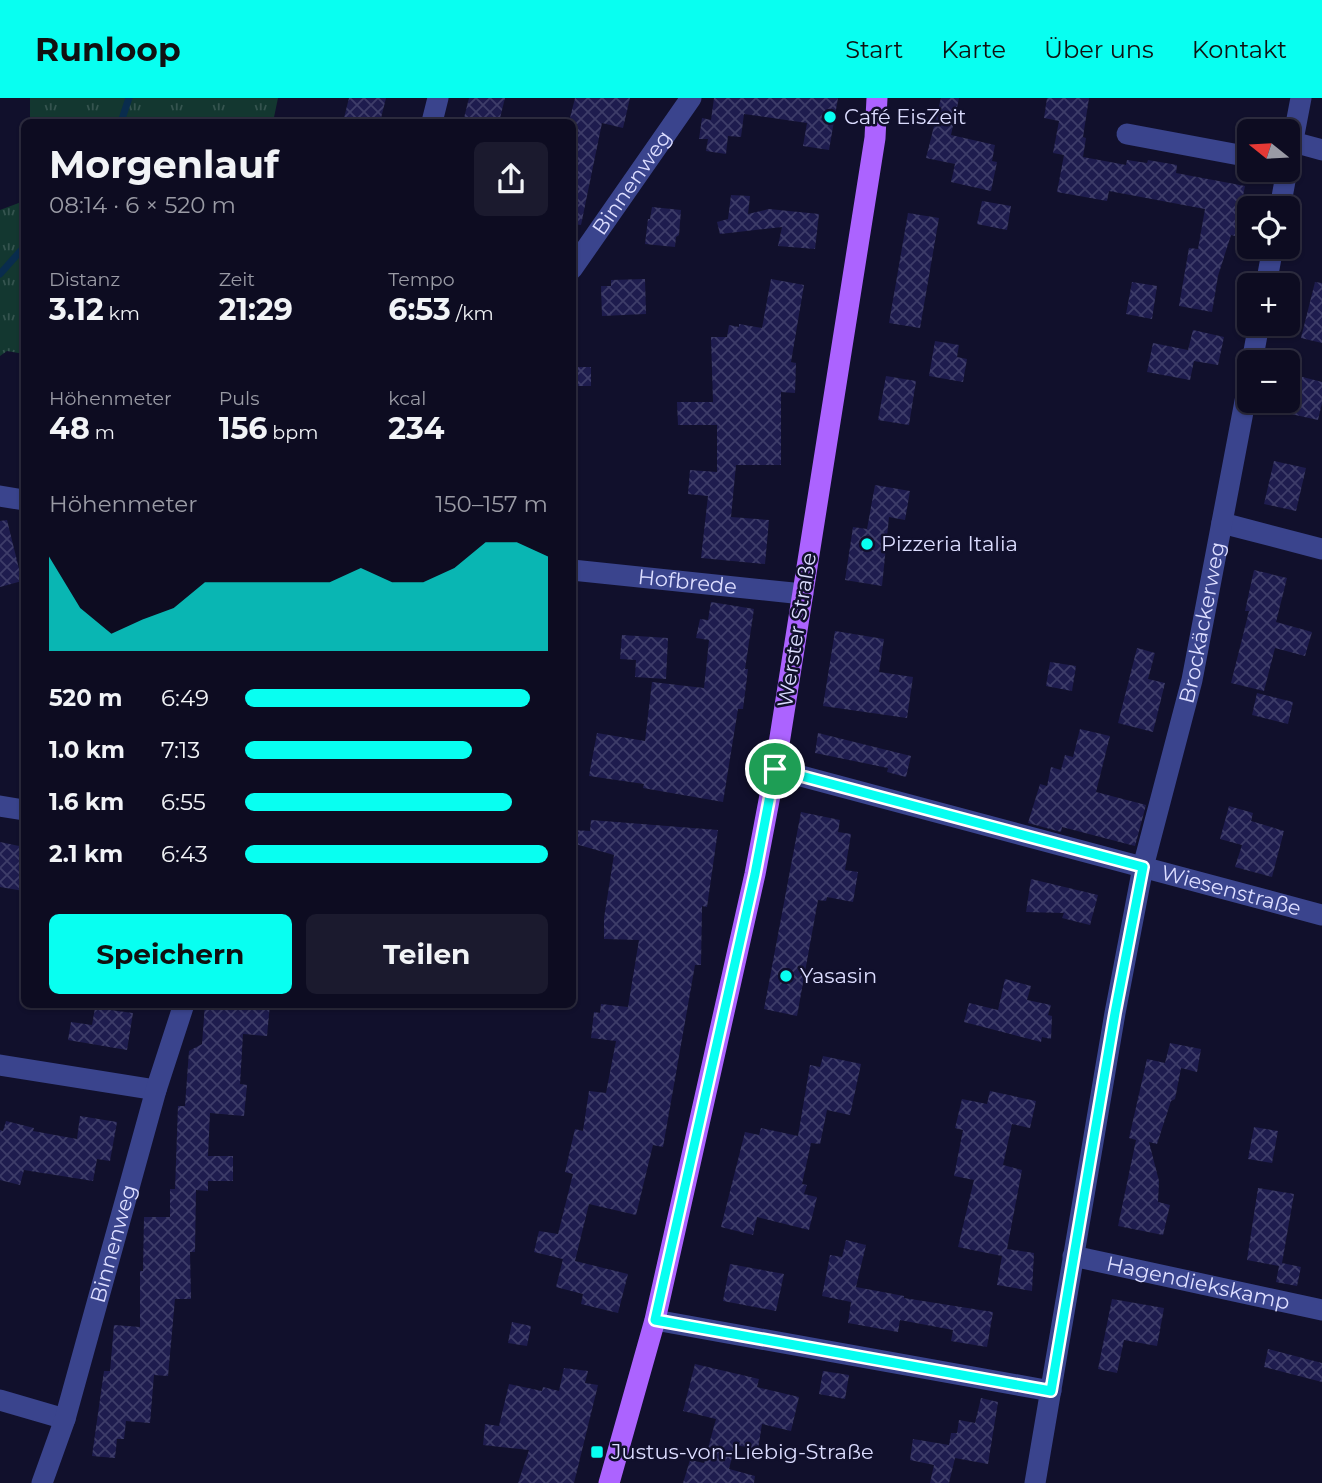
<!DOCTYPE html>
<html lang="de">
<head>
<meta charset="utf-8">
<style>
  :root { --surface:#0d0c21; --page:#1b1a2e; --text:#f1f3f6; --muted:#9a9ba5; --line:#2d2c3f; --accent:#08fff1 }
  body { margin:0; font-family:Montserrat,sans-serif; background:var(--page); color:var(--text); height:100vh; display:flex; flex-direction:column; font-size:26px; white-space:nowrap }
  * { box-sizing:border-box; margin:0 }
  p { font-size:23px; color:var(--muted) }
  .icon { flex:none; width:38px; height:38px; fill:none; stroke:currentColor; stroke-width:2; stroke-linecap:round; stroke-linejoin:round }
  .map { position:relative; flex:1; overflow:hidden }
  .drawer { position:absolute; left:21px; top:21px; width:555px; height:889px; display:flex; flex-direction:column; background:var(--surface); border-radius:10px; box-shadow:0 2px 5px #0004,0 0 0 2px var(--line) }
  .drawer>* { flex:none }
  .needle { width:46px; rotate:288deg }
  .controls { position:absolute; left:1237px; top:21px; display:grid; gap:14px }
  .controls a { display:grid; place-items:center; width:63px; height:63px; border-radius:10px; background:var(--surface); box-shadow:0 2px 5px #0004,0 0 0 2px var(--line); font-size:35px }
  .pin { position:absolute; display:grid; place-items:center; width:60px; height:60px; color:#fff; margin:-30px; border:4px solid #fff; border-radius:50%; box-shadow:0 2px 7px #0007 }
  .round { display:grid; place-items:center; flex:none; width:74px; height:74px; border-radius:10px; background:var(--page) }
  .summary { display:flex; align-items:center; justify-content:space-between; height:119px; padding:0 28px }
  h1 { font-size:38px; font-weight:700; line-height:52px }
  .stats { display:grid; grid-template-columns:repeat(3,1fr); gap:10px; height:119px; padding:7px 28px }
  .stats div { display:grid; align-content:center }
  .stats b { font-size:30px; font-weight:700 }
  .stats small { font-size:19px; font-weight:400 }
  .stats p { font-size:19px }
  .chart { height:196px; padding:14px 28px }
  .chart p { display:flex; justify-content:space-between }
  .chart svg { width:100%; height:126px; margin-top:7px; fill:var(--accent); opacity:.7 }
  .primary-button { display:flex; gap:14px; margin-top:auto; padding:14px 28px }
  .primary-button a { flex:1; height:80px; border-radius:10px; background:var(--accent); color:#111; font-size:28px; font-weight:700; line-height:80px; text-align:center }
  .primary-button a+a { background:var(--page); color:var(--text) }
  ul { padding:0 28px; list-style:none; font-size:23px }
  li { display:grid; grid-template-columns:112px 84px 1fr; align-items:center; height:52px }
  li i { height:18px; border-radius:9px; background:var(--accent) }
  header { display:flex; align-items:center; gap:42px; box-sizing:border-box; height:98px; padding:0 35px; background:var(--accent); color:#111 }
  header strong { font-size:33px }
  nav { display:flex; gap:38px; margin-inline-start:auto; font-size:24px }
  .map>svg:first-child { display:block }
  .grass { fill:url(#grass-tufts) }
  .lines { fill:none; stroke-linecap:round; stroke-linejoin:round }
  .stream { stroke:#092c4d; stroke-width:7 }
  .building { fill:url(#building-cross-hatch) }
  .minor { stroke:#3a448d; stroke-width:21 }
  .major { stroke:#ac63ff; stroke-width:21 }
  .route-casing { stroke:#fff; stroke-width:14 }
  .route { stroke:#08fff1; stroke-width:9 }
  .poi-dot { fill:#08fff1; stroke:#11102c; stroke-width:2.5 }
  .labels { text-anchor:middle; stroke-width:5; stroke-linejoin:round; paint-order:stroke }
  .poi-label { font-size:21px; fill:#dcddff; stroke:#11102c; text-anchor:start }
  .street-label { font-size:21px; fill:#dcddff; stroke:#11102c }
</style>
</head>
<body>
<header>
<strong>Runloop</strong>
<nav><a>Start</a><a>Karte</a><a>Über uns</a><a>Kontakt</a></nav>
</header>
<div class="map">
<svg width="1322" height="1385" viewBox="0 0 1322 1385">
  <defs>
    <pattern id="grass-tufts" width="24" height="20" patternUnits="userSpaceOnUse" patternTransform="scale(1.75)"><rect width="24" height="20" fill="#133730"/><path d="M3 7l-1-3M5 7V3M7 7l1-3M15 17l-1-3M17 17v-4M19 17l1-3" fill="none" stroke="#35544f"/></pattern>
    <pattern id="building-cross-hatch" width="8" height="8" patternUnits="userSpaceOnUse" patternTransform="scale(1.75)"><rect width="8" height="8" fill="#1e1c4e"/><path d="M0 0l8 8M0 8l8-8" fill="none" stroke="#3e3d69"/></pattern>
  </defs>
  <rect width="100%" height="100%" fill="#11102c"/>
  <g class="grass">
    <path d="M30 0H278L273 24H30Z"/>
    <path d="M24 103V256L7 253 0 258V112Z"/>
  </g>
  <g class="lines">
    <g class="stream">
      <path d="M121 24 129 0"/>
      <path d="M0 176 24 149"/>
    </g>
  </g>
  <g class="building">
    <path d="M349 0H386L380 24H343Z"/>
    <path d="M469 0H505L499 24H463Z"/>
    <path d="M575 0H630L623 30 602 25 581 127 572 126V24H569Z"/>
    <path d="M714 0H838L829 52 803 48 807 25 744 16 741 39 728 38 726 56 706 53 708 41H699L702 20 711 22Z"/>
    <path d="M941 0H959L951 37 995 47 992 63 997 64 991 93 951 84 955 66 926 60Z"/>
    <path d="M1047 0H1089L1083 39 1086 40 1083 59 1126 67 1127 62 1147 65 1148 62 1177 67 1176 75 1245 88 1235 138 1231 137 1218 178 1212 214 1179 208 1189 150 1198 151 1205 111 1109 93 1107 103 1057 94 1064 57 1053 55 1059 23 1044 20Z"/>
    <path d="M731 97 750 98 748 116 769 111 819 116 815 151 778 148 782 129 720 136 717 124 728 121Z"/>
    <path d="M982 103 1011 108 1007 132 977 126Z"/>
    <path d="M652 109 681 112 679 137 676 139 675 149 645 146 648 121H650Z"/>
    <path d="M908 115 939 120 920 230 889 225Z"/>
    <path d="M645 181 646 216 602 218 601 188H611V182Z"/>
    <path d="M771 181 804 187 791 264 796 265 795 295 781 294V367H736L731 419 769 422 765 466 701 460 708 398 688 396 690 372 717 374V327H678L677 304H713L711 239H727L729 227 739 229V226L762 230Z"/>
    <path d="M1132 184 1157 188 1152 221 1126 216Z"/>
    <path d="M1315 184 1322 185V245L1301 240Z"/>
    <path d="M1193 232 1224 239 1218 267 1194 263 1190 282 1147 274 1153 245 1188 252Z"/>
    <path d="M935 243 959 247 957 259 967 261 963 284 929 278Z"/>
    <rect x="572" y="269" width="19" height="19"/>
    <path d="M1291 276 1322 284V305L1318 322 1282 314 1284 303H1288Z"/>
    <path d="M886 278 916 283 909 327 878 322Z"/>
    <path d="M1274 363 1306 370 1296 413 1264 406Z"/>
    <path d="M875 387 910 393 905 422 889 419 882 488 845 482 853 429 867 431Z"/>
    <path d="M7 422 22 483 0 489V423Z"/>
    <path d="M1254 472 1287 480 1276 524 1312 534 1305 558 1275 550 1264 593 1231 585 1249 513H1245Z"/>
    <path d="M711 504 754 511 745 571H748L743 611H738L723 704 643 690 644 686 589 678 597 635 645 643 652 584 704 590 709 542 696 540 700 521 708 522Z"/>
    <path d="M835 533 884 541 879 574 913 579 907 620 823 608Z"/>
    <path d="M622 537 668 540 666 581 635 579 636 562 620 561Z"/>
    <path d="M1137 550 1155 555 1148 581 1165 585 1153 634 1118 625Z"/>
    <path d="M1050 564 1076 568 1072 593 1046 588Z"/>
    <path d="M1257 595 1293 604 1288 626 1252 617Z"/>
    <path d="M1080 631 1110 638 1096 694 1146 707 1135 748 1062 729 1061 734 1028 725 1040 686 1047 688 1051 669 1061 672 1065 657 1073 659Z"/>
    <path d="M818 635 911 658 906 679 887 674 888 670 815 655Z"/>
    <path d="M1229 708 1253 715 1251 723 1284 733 1272 779 1235 769 1242 747 1220 741Z"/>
    <path d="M801 714 840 722 838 734 851 736 845 772 858 774 853 804 827 799 826 803 818 802 797 918 764 911Z"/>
    <path d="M591 722 718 732 707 809 702 808 701 867H695L663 1049 653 1047 636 1117 589 1106 575 1163 628 1176 618 1215 581 1206 583 1196 556 1189 563 1161 534 1154 539 1133 558 1136 573 1076 565 1074 575 1031 583 1033 589 993 606 995 616 943 591 940 594 914 600 915 601 906 628 909 639 842 604 841V820L614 757 572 745V732L590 733Z"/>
    <path d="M0 744 24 749V793L0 789Z"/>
    <path d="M1031 781 1098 797 1090 827 1062 820 1064 815 1026 814Z"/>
    <path d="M1005 881 1031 888 1027 902 1051 907 1048 917 1052 918 1051 941 1042 939 1041 944 964 924 969 905 998 912Z"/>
    <path d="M205 906H270L267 938 243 936 240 986 247 987 244 1018 210 1015 208 1058H233V1083H208V1093L196 1092 195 1154H190L191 1201H175L168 1278 154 1277 150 1325 126 1323 124 1341H117L115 1360 92 1358 104 1273H110L114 1227 140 1229V1173H143L144 1119H170V1091H175L178 1008H185L189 953 202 946Z"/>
    <path d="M95 910 133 915 127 952 68 942 71 924 92 927Z"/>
    <path d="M1170 945 1201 951 1197 974 1181 970 1175 1001 1171 1003 1157 1046 1149 1044 1159 1083 1158 1104 1170 1107 1163 1137 1118 1128 1136 1042 1129 1040 1147 961 1165 965Z"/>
    <path d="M823 958 861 966 850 1017 827 1012 820 1046 811 1045 802 1086 807 1087 804 1096 817 1099 809 1132 757 1119 753 1137 721 1129 745 1034 759 1037 761 1030 798 1038 810 967 820 969Z"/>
    <path d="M990 993 1036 1003 1030 1030 1012 1026 1003 1067 1022 1072 1007 1151 1034 1155 1032 1193 997 1187 1002 1158 958 1149 974 1082 954 1078 963 1032 955 1030 962 1001 987 1006Z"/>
    <path d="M80 1018 117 1024 110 1063 97 1061 93 1083 24 1072 20 1087 0 1082V1032L3 1033 6 1023 34 1030 33 1033 77 1041Z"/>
    <path d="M1254 1029 1278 1033 1272 1065 1248 1061Z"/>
    <path d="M1258 1090 1294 1096 1282 1165 1301 1169 1297 1188 1276 1184 1279 1168 1247 1162Z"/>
    <path d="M846 1142 866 1147 856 1189 904 1198V1200L993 1214 987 1249 951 1243 953 1232 900 1222 898 1234 848 1225 851 1204 822 1198 830 1157 842 1159Z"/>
    <path d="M730 1166 784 1176 776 1213 723 1203Z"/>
    <path d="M1112 1201 1164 1210 1157 1248 1124 1242 1117 1275 1098 1271Z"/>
    <path d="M512 1224 531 1228 527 1248 508 1245Z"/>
    <path d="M1268 1251 1322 1265V1284L1264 1269Z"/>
    <path d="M695 1266 759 1281 757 1289 799 1299 791 1333 762 1326 758 1351 735 1347 729 1371 755 1378 754 1385H683L690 1362 704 1365 716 1321 683 1313Z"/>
    <path d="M564 1270 588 1273 585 1285 598 1287 574 1385H518L529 1352 483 1347 485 1326 499 1328 509 1286 542 1293 543 1289 559 1293Z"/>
    <path d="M823 1273 849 1277 845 1301 819 1296Z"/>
    <path d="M981 1300 998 1304 988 1366 955 1360 949 1385H930L934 1367 910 1362 913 1341 949 1347 951 1335H957L959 1322 975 1325Z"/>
  </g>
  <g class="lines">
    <g class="minor">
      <path d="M432 24 438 0"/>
      <path d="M1127 36 1250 59"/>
      <path d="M1293 44 1322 52"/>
      <path d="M1288 68 1301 0"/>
      <path d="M1280 110 1287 72"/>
      <path id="s1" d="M572 171 691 0"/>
      <path d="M1266 187 1273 149"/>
      <path d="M1252 264 1259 226"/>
      <path d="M0 398 24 402"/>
      <path d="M1222 425 1322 451"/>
      <path id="s2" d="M572 472 803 496"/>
      <path id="s3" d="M775 671 1322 817"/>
      <path d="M0 708 24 712"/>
      <path d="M0 967 156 992"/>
      <path id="s4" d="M1073 1158 1322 1212"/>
      <path d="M655 1222 1051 1293"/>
      <path d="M0 1302 65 1321"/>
      <path id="s5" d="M42 1385 65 1321 156 992 184 906"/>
      <path id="s6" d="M1035 1385 1115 915 1143 769 1192 582 1250 277"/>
    </g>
    <path class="major" d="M609 1385 655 1222 755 776 775 671 875 40 877 0"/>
  </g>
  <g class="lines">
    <defs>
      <path id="route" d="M775 671 1143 769 1115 915 1051 1293 655 1222 755 776Z"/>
    </defs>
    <use href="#route" class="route-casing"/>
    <use href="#route" class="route"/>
  </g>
  <g class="poi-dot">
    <circle cx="830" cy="19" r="7"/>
    <circle cx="867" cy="446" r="7"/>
    <circle cx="786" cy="878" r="7"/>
    <rect x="590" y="1347" width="14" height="14" rx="3.5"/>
  </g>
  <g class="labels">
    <g class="poi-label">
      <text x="844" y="26">Café EisZeit</text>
      <text x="881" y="453">Pizzeria Italia</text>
      <text x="800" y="885">Yasasin</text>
      <text x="611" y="1361">Justus-von-Liebig-Straße</text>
    </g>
    <g class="street-label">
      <text dy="7" stroke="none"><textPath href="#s1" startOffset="105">Binnenweg</textPath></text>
      <text dy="7" stroke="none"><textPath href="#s2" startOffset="116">Hofbrede</textPath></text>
      <text dy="7" stroke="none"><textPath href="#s6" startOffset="877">Brockäckerweg</textPath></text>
      <text transform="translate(797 532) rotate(-81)" y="7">Werster Straße</text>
      <text dy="7" stroke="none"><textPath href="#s3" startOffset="472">Wiesenstraße</textPath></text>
      <text dy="7" stroke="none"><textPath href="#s5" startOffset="250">Binnenweg</textPath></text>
      <text dy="7" stroke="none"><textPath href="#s4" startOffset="128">Hagendiekskamp</textPath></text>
    </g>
  </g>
</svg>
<div class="controls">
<a><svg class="needle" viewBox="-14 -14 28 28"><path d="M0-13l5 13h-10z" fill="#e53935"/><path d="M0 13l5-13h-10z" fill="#9a9ba5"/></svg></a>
<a><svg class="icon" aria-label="locate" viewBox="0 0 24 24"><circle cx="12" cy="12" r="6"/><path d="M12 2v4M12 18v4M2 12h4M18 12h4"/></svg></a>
<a>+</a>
<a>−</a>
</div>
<div class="pin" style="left:775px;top:671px;background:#1e9e55"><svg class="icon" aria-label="arrive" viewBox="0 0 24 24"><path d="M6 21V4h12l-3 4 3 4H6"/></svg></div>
<section class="drawer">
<div class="summary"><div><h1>Morgenlauf</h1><p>08:14 · 6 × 520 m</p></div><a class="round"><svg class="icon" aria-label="share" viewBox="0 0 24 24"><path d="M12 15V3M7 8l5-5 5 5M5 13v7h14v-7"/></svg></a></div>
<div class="stats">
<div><p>Distanz</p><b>3.12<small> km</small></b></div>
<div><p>Zeit</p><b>21:29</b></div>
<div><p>Tempo</p><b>6:53<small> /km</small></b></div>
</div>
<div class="stats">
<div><p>Höhenmeter</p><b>48<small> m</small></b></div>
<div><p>Puls</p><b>156<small> bpm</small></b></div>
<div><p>kcal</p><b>234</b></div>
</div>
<div class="chart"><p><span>Höhenmeter</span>150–157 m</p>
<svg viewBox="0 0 160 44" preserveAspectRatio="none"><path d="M0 44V11L10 29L20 38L30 33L40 29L50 20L60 20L70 20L80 20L90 20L100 15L110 20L120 20L130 15L140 6L150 6L160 11V44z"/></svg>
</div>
<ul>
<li><b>520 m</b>6:49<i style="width:94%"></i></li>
<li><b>1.0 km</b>7:13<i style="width:75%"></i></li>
<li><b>1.6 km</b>6:55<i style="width:88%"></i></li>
<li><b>2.1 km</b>6:43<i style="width:100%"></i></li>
</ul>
<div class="primary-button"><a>Speichern</a><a>Teilen</a></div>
</section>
</div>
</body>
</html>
